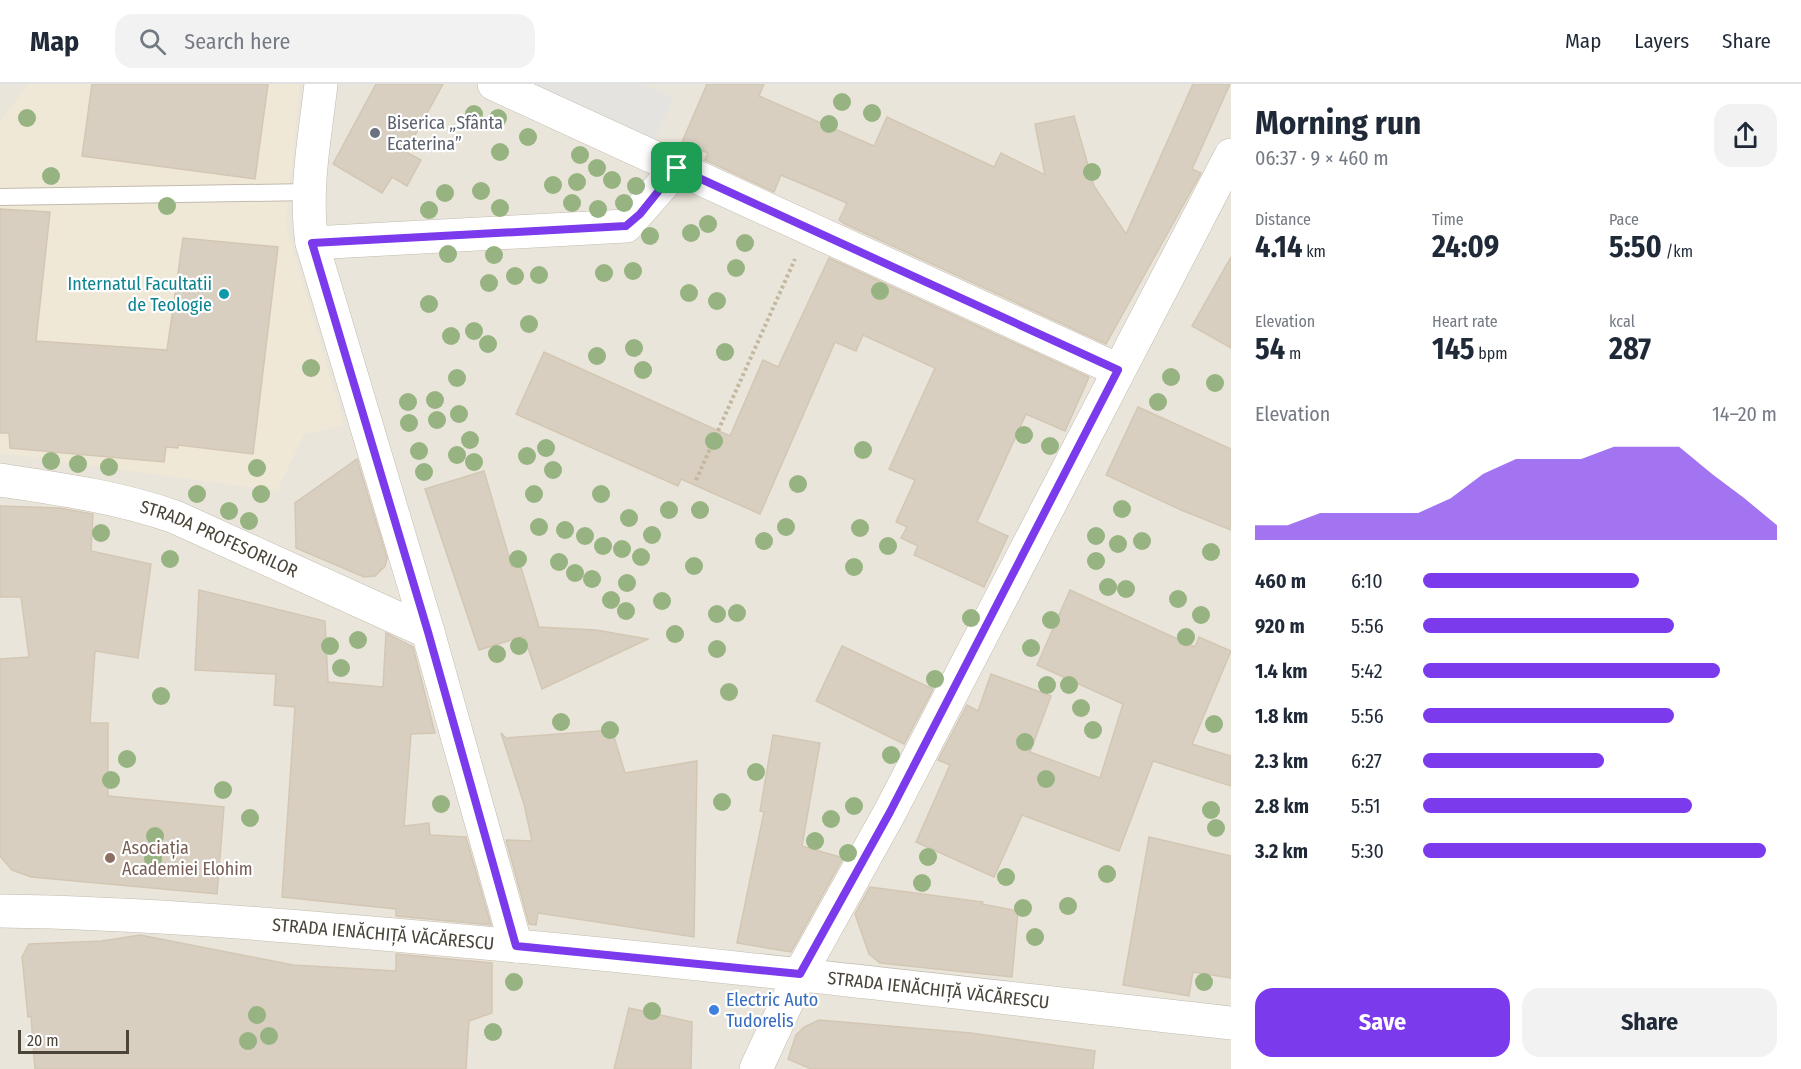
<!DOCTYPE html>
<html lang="en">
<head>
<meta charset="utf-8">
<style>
  :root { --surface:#fff; --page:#f2f2f3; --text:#1f2937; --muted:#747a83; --line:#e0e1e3; --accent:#7c3aed }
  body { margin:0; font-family:"Fira Sans Condensed",sans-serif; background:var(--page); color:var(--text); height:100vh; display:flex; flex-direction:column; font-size:22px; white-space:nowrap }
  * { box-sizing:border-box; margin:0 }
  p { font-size:20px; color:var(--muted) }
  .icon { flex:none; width:33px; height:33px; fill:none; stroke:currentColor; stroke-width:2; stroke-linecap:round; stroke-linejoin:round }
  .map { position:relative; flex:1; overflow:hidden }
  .side { display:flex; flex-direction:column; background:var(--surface); width:570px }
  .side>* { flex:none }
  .scale { position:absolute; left:18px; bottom:15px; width:111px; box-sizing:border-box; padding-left:6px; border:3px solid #4b4439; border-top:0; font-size:16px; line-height:21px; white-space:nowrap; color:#4b4439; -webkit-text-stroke:4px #fff; paint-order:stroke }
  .pin { position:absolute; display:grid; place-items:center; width:51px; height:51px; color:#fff; margin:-26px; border-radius:12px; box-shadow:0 3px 9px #0006 }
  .round { display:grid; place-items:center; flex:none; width:63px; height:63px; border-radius:18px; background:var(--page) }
  .overview { display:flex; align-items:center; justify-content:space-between; height:102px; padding:0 24px }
  h1 { font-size:33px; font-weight:700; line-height:45px }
  .stats { display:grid; grid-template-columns:repeat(3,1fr); gap:9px; height:102px; padding:6px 24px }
  .stats div { display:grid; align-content:center }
  .stats b { font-size:30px; font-weight:700 }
  .stats small { font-size:16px; font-weight:400 }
  .stats p { font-size:16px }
  .chart { height:168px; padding:12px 24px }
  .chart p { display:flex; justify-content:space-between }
  .chart svg { width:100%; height:108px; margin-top:6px; fill:var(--accent); opacity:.7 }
  .button { display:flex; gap:12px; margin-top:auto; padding:12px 24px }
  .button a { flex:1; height:69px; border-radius:18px; background:var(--accent); color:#fff; font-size:24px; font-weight:700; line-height:69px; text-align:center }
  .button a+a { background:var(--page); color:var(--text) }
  ul { padding:0 24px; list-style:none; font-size:20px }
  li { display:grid; grid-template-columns:96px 72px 1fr; align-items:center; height:45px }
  li i { height:15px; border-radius:8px; background:var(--accent) }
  header { display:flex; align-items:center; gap:36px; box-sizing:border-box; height:84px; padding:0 30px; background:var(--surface); border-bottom:2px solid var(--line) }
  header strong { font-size:28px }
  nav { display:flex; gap:33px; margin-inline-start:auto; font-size:21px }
  .search { width:420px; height:54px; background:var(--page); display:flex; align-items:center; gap:15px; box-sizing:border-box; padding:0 21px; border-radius:18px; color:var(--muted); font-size:22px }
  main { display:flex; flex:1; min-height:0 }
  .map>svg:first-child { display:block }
  .residential { fill:#eae5da }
  .education { fill:#efe8d6 }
  .parking { fill:#e5e3e0 }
  .building { fill:#d8cfc1; stroke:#d3c7b4; stroke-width:1.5 }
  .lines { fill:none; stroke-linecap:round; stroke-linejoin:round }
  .service-casing { stroke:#c2bbae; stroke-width:18 }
  .minor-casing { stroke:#c2bbae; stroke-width:34 }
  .path { stroke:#c4b79f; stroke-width:4; stroke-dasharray:3 3; stroke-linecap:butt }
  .service { stroke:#fff; stroke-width:16 }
  .minor { stroke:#fff; stroke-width:33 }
  .tree { fill:#97b381 }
  .route-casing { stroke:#fff; stroke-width:12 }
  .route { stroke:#7c3aed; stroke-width:8 }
  .worship-dot { fill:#6b7280; stroke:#fff; stroke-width:2 }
  .culture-dot { fill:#0f9aa8; stroke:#fff; stroke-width:2 }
  .education-dot { fill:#8d6e63; stroke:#fff; stroke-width:2 }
  .shop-dot { fill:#3f7fe0; stroke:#fff; stroke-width:2 }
  .labels { text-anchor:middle; stroke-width:4.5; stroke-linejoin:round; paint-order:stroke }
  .worship-label { font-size:18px; fill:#5b616d; stroke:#fff; text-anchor:start }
  .culture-label { font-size:18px; fill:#0d838f; stroke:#fff; text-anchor:end }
  .street-label { font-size:18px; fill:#4b4439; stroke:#fff }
  .education-label { font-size:18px; fill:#785e54; stroke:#fff; text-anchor:start }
  .shop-label { font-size:18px; fill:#366cbe; stroke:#fff; text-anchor:start }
</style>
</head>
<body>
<header>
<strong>Map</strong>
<div class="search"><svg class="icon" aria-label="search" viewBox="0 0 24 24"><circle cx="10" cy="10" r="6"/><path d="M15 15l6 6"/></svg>Search here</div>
<nav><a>Map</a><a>Layers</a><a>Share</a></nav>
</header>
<main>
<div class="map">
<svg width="1231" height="985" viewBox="0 0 1231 985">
  <rect width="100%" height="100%" fill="#f6f3ec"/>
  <rect class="residential" x="0" y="0" width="1231" height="985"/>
  <path class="education" d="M28 0H300L286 141 344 341 304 350 277 407 0 369V38Z"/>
  <path class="parking" d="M514 0H641L673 14 652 61Z"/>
  <g class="building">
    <path d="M92 0H268L255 95 82 72Z"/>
    <path d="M376 0H443L406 68 421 76 407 102 392 93 382 109 333 80Z"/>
    <path d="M707 0H764L759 12 874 62 887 33 994 83 1001 69 1045 91 1035 40 1074 32 1094 102 1126 150 1193 0H1230L1192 85 1201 89 1106 260 845 140 839 136 847 119 781 91 774 108 705 76 708 69 682 58Z"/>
    <path d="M0 125 50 128 36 257 167 266 183 154 278 163 253 370 178 361V364L166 363 164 378 10 364 9 349H0Z"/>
    <path d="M1231 173V264L1192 242Z"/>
    <path d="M829 174 1089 293 1065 347 1026 330 977 438 1008 452 984 503 914 471 918 462 901 454 907 443 896 438 915 396 889 385 935 284 863 251 856 267 835 258 760 430 681 395 678 402 516 330 544 268 730 352 763 276 778 283Z"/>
    <path d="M1138 323 1231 365V446L1181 426 1106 391Z"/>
    <path d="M357 375 387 474 385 482 375 492 364 493 296 464 295 419Z"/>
    <path d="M484 387 512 483 520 480 539 543 596 546 648 555 542 605 524 552 479 566 425 405Z"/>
    <path d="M0 422 59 424 93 430 91 467 151 480 138 574 95 567 90 639H108V712L224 723 217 810 31 793 12 786 0 772V575L29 573 21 513H0Z"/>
    <path d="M199 506 325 537 328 598 383 603 386 549 413 563 435 649 411 650 404 742 429 739 430 751 466 753 491 841 396 832V825L282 813 295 623 274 621 276 590 195 586Z"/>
    <path d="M1070 506 1195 563 1199 553 1231 567 1192 660 1231 672V702L1153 677 1119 767 1022 731 994 793 916 758 950 681 938 676 967 621 978 627 991 590 1051 612 1030 668 1100 694 1123 620 1037 581Z"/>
    <path d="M842 562 933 605 904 660 816 617Z"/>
    <path d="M612 646 625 689 697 677 694 853 538 829 536 841 529 840 506 756 532 757 524 720 501 649 506 654Z"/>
    <path d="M773 651 820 659 802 762 843 774 791 868 737 859 764 728 760 727Z"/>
    <path d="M1149 753 1231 772V894L1193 888 1189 912 1123 901Z"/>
    <path d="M870 803 983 818 982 820 1018 827 1012 893 880 879 869 870 855 830Z"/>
    <path d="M140 851 293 881 396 887V870L492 879V929L469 937 466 985H35L31 932 28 933 22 873 29 860 102 857Z"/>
    <path d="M629 924 692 938 691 985H614Z"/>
    <path d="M819 936 971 949 1095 967 1093 985H811L788 975 796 951 804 943Z"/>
  </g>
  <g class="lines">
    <defs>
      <path id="service" d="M0 113 309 108"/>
      <g id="minor">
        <path d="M321 0C315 53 304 106 312 159L428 548 516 862"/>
        <path d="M494 0 1118 286"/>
        <path d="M312 159 626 142 677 84"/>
        <path id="s1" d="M0 396C60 405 118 413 175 433L428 548"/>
        <path id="s2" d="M0 827C147 829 294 842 440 855 704 878 968 910 1231 939"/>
        <path d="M756 985 800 890 890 728 1231 71"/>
      </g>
    </defs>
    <use href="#service" class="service-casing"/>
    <use href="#minor" class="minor-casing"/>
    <path class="path" d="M696 396 795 175"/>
    <use href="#service" class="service"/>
    <use href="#minor" class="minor"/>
  </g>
  <g class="tree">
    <circle cx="842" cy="18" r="9"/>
    <circle cx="872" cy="29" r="9"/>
    <circle cx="474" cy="30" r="9"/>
    <circle cx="27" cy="34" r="9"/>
    <circle cx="498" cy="34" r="9"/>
    <circle cx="829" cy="40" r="9"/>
    <circle cx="528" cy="53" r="9"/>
    <circle cx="500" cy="68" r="9"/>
    <circle cx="580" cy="71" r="9"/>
    <circle cx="597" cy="84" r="9"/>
    <circle cx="1092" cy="88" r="9"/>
    <circle cx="51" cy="92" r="9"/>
    <circle cx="612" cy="96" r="9"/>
    <circle cx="577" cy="98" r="9"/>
    <circle cx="553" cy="101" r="9"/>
    <circle cx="636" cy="102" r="9"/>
    <circle cx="481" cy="107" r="9"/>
    <circle cx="445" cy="109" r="9"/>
    <circle cx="572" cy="119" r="9"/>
    <circle cx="624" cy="119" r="9"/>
    <circle cx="167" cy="122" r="9"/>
    <circle cx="500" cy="124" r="9"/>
    <circle cx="598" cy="125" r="9"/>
    <circle cx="429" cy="126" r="9"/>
    <circle cx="708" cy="140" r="9"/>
    <circle cx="691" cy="149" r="9"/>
    <circle cx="650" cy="152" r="9"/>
    <circle cx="745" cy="159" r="9"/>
    <circle cx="448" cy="170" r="9"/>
    <circle cx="494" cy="171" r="9"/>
    <circle cx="736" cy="184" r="9"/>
    <circle cx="633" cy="187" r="9"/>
    <circle cx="604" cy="189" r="9"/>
    <circle cx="539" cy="191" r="9"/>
    <circle cx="515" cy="192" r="9"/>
    <circle cx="489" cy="199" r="9"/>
    <circle cx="880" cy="207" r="9"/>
    <circle cx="689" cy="209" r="9"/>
    <circle cx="717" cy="217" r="9"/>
    <circle cx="429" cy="220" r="9"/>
    <circle cx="529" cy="240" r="9"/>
    <circle cx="474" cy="247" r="9"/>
    <circle cx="451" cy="252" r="9"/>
    <circle cx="488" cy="260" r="9"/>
    <circle cx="634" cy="264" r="9"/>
    <circle cx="725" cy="268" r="9"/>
    <circle cx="597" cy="272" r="9"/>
    <circle cx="311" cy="284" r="9"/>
    <circle cx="643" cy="286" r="9"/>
    <circle cx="1171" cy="293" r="9"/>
    <circle cx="457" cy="294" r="9"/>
    <circle cx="1215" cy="299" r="9"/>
    <circle cx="435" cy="316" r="9"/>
    <circle cx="408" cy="318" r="9"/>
    <circle cx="1158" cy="318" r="9"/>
    <circle cx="459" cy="330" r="9"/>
    <circle cx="437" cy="336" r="9"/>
    <circle cx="409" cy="339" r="9"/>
    <circle cx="1024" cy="351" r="9"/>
    <circle cx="470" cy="356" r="9"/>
    <circle cx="714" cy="357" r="9"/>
    <circle cx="1050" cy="362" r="9"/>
    <circle cx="546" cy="364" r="9"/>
    <circle cx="863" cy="366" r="9"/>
    <circle cx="419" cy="367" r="9"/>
    <circle cx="457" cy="371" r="9"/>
    <circle cx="527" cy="372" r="9"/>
    <circle cx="51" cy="377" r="9"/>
    <circle cx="474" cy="378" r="9"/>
    <circle cx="78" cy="380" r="9"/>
    <circle cx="109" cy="383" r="9"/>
    <circle cx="257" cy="384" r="9"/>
    <circle cx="553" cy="386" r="9"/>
    <circle cx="424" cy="388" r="9"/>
    <circle cx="798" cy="400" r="9"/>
    <circle cx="197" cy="410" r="9"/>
    <circle cx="261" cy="410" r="9"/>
    <circle cx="534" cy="410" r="9"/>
    <circle cx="601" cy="410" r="9"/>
    <circle cx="1122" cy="425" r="9"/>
    <circle cx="669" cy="426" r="9"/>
    <circle cx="700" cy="426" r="9"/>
    <circle cx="229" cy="427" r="9"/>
    <circle cx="629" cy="434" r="9"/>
    <circle cx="249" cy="437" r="9"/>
    <circle cx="539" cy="443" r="9"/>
    <circle cx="786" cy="443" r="9"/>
    <circle cx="860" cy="444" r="9"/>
    <circle cx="565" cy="446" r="9"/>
    <circle cx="101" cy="449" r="9"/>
    <circle cx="652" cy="451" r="9"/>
    <circle cx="585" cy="452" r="9"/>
    <circle cx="1096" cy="452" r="9"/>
    <circle cx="764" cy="457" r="9"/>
    <circle cx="1142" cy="457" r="9"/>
    <circle cx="1118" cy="460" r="9"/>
    <circle cx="603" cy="462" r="9"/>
    <circle cx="888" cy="462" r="9"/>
    <circle cx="622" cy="465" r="9"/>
    <circle cx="1211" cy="468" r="9"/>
    <circle cx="641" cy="473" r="9"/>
    <circle cx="170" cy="475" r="9"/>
    <circle cx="518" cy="475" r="9"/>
    <circle cx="1096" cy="477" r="9"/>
    <circle cx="559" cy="478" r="9"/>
    <circle cx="694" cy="482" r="9"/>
    <circle cx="854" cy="483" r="9"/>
    <circle cx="575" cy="489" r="9"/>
    <circle cx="592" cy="495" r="9"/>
    <circle cx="627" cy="499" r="9"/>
    <circle cx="1108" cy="503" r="9"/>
    <circle cx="1126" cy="505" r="9"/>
    <circle cx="1178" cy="515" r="9"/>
    <circle cx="611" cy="516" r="9"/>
    <circle cx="662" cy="517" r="9"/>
    <circle cx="626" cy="527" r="9"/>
    <circle cx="737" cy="529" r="9"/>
    <circle cx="717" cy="530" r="9"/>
    <circle cx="1201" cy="531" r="9"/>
    <circle cx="971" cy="534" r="9"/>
    <circle cx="1051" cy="536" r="9"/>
    <circle cx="675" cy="550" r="9"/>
    <circle cx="1186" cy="553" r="9"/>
    <circle cx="358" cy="556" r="9"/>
    <circle cx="330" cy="562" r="9"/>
    <circle cx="519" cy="562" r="9"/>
    <circle cx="1031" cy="564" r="9"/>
    <circle cx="717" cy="565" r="9"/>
    <circle cx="497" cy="570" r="9"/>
    <circle cx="341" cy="584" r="9"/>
    <circle cx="935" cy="595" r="9"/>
    <circle cx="1047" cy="601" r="9"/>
    <circle cx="1069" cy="601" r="9"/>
    <circle cx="729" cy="608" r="9"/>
    <circle cx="161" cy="612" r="9"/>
    <circle cx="1081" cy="624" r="9"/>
    <circle cx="561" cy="638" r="9"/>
    <circle cx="1214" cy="640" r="9"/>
    <circle cx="610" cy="646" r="9"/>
    <circle cx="1093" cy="646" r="9"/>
    <circle cx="1025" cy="658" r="9"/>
    <circle cx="891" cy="671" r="9"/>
    <circle cx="127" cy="675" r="9"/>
    <circle cx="756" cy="688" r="9"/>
    <circle cx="1046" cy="695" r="9"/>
    <circle cx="111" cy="696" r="9"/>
    <circle cx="223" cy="706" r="9"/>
    <circle cx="722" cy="718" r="9"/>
    <circle cx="441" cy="720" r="9"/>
    <circle cx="854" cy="722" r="9"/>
    <circle cx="1211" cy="726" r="9"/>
    <circle cx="250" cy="734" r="9"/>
    <circle cx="831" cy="735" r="9"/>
    <circle cx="1216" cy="744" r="9"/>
    <circle cx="155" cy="752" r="9"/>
    <circle cx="815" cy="757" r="9"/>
    <circle cx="848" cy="769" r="9"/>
    <circle cx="928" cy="773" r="9"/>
    <circle cx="153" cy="775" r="9"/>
    <circle cx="1107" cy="790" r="9"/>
    <circle cx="1006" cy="793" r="9"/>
    <circle cx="922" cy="799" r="9"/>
    <circle cx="1068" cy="822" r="9"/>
    <circle cx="1023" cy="824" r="9"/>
    <circle cx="1035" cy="853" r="9"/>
    <circle cx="514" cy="898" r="9"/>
    <circle cx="1204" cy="898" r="9"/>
    <circle cx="652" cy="927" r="9"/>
    <circle cx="257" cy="931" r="9"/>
    <circle cx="493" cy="948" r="9"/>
    <circle cx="269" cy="952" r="9"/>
    <circle cx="248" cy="957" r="9"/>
  </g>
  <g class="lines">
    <defs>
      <path id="route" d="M677 84 1118 286 890 728 800 890 516 862 428 548 312 159 626 142 640 130Z"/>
    </defs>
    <use href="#route" class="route-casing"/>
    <use href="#route" class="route"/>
  </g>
  <circle class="worship-dot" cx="375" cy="49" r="6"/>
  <circle class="culture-dot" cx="224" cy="210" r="6"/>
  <circle class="education-dot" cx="110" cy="774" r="6"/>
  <circle class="shop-dot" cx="714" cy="926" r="6"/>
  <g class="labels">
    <g class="worship-label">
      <text x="387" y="45">Biserica „Sfânta<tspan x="387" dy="21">Ecaterina”</tspan></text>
    </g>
    <g class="culture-label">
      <text x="212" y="206">Internatul Facultatii<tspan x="212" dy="21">de Teologie</tspan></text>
    </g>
    <g class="street-label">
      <text dy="6" stroke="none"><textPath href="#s1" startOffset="228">STRADA PROFESORILOR</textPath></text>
      <text dy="6" stroke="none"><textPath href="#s2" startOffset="384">STRADA IENĂCHIȚĂ VĂCĂRESCU</textPath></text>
      <text dy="6" stroke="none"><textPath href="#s2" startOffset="942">STRADA IENĂCHIȚĂ VĂCĂRESCU</textPath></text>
    </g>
    <g class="education-label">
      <text x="122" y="770">Asociația<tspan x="122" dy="21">Academiei Elohim</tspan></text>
    </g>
    <g class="shop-label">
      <text x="726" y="922">Electric Auto<tspan x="726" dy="21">Tudorelis</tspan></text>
    </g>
  </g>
</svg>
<div class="scale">20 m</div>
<div class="pin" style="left:677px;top:84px;background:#1e9e55"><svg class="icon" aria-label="arrive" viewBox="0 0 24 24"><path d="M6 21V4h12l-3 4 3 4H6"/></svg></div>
</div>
<section class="side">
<div class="overview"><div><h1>Morning run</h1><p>06:37 · 9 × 460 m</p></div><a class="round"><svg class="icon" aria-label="share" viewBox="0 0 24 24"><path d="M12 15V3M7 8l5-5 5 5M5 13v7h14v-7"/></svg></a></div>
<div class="stats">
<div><p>Distance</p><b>4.14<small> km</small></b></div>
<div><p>Time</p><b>24:09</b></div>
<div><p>Pace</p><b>5:50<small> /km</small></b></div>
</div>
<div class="stats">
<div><p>Elevation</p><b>54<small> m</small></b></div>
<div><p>Heart rate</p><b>145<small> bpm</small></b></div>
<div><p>kcal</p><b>287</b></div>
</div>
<div class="chart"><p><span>Elevation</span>14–20 m</p>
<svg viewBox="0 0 160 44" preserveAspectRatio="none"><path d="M0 44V38L10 38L20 33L30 33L40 33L50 33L60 27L70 17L80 11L90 11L100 11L110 6L120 6L130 6L140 17L150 27L160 38V44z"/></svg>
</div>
<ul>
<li><b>460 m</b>6:10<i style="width:61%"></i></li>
<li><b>920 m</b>5:56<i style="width:71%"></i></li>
<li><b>1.4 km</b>5:42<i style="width:84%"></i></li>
<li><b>1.8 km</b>5:56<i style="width:71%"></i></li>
<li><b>2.3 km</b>6:27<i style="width:51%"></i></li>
<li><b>2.8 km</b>5:51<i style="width:76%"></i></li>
<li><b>3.2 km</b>5:30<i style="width:97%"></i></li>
</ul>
<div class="button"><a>Save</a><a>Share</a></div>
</section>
</main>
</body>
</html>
